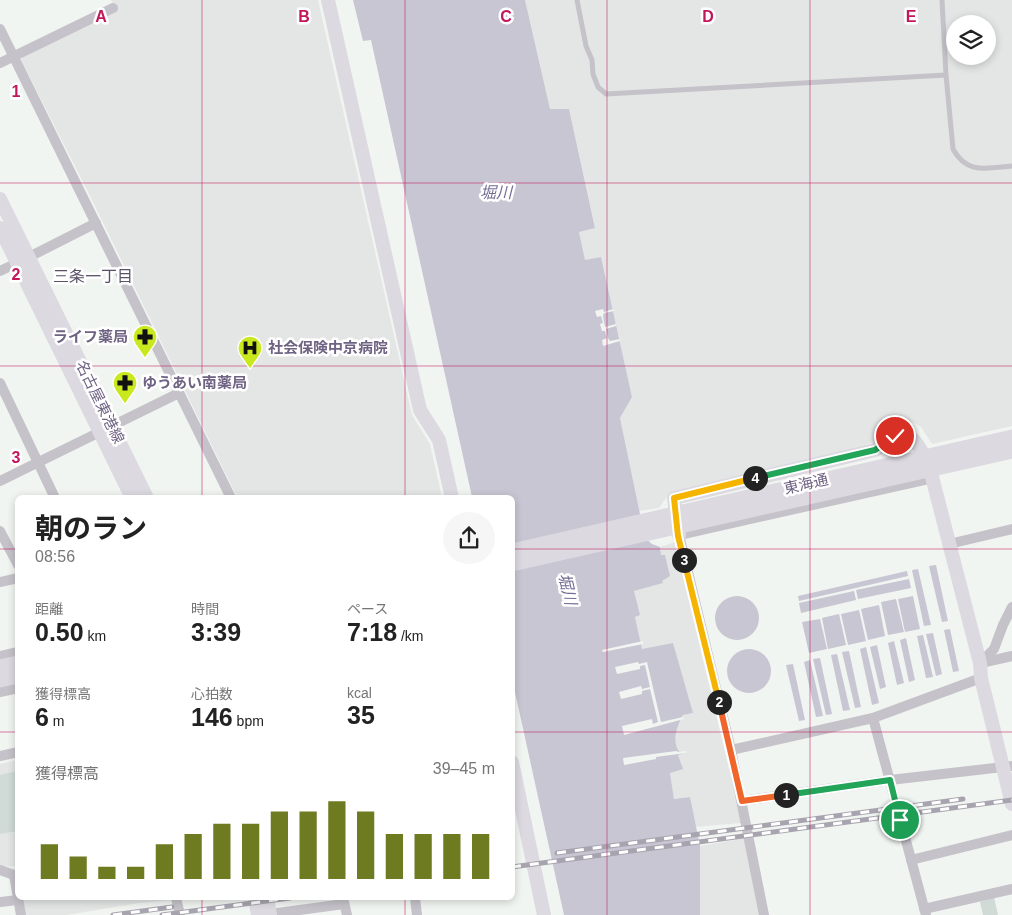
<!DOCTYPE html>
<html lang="ja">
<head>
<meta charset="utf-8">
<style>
  :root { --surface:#fff; --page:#f6f6f6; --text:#222; --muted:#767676; --accent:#6e7b20 }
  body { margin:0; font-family:Helvetica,"Noto Sans JP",sans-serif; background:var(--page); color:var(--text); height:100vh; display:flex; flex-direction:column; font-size:19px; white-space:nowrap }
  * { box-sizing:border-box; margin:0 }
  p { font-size:16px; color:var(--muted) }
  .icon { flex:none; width:28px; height:28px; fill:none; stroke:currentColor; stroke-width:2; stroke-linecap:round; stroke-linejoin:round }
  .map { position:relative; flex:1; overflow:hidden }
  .sheet { position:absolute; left:15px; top:495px; width:500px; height:405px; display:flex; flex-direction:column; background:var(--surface); border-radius:8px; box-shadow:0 2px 8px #0003 }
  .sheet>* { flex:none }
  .buttons { position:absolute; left:946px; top:15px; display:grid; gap:10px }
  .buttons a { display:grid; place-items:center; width:50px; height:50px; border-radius:50%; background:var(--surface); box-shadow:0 2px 8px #0003; font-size:25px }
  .pin { position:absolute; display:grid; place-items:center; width:42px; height:42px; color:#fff; margin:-21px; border:2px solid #fff; border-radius:50%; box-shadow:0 1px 5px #0007 }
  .km { position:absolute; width:25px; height:25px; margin:-12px; border-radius:50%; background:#222; color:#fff; font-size:14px; line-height:25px; text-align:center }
  .round { display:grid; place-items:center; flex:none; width:52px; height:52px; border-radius:26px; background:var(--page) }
  .headline { display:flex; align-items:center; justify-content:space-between; height:85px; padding:0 20px }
  h1 { font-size:28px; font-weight:700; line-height:38px }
  .figures { display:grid; grid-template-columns:repeat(3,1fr); gap:8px; height:85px; padding:5px 20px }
  .figures div { display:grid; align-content:center }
  .figures b { font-size:25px; font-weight:700 }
  .figures small { font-size:14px; font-weight:400 }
  .figures p { font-size:14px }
  .chart { height:140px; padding:10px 20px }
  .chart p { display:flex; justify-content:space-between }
  .chart svg { width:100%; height:90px; margin-top:5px; stroke:var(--accent); stroke-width:6 }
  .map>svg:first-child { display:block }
  .built { fill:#e4e6e5; fill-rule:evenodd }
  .green { fill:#d0dad6 }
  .water { fill:#c8c6d2 }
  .pier { fill:#f1f5f1 }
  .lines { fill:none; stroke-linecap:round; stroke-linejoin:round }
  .lane { stroke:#c5c2c9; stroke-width:5 }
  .street { stroke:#c5c2c9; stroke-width:10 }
  .secondary { stroke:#dcd9e1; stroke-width:14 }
  .primary { stroke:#dcd9e1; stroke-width:15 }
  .rail-casing { stroke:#a8a4af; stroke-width:5 }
  .rail { stroke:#fff; stroke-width:3; stroke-dasharray:9; stroke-linecap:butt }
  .split-1-casing { stroke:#fff; stroke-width:10 }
  .split-2-casing { stroke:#fff; stroke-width:10 }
  .split-3-casing { stroke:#fff; stroke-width:10 }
  .split-4-casing { stroke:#fff; stroke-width:10 }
  .split-5-casing { stroke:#fff; stroke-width:10 }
  .split-1 { stroke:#22a559; stroke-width:6 }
  .split-2 { stroke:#f0652b; stroke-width:6 }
  .split-3 { stroke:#f5b400; stroke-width:6 }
  .split-4 { stroke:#f5b400; stroke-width:6 }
  .split-5 { stroke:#22a559; stroke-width:6 }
  .grid { fill:none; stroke:#c2185b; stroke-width:1; stroke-opacity:0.55 }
  .labels { text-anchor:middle; stroke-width:5; stroke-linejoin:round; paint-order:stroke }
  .poi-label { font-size:15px; font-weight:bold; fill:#6f6383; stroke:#fff; text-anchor:start }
  .street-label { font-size:15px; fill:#6f6383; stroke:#fff }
  .water-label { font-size:16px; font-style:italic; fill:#756d95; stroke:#fff }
  .neighbourhood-label { font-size:16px; fill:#595168; stroke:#fff }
  .grid-label { font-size:16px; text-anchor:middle; font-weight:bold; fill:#c2185b; stroke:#fff; stroke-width:5; stroke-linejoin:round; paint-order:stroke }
</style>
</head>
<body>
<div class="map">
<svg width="1012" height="915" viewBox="0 0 1012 915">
  <rect width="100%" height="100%" fill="#f1f5f1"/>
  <g class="built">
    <path d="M111 0H318L412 415 430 444 442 497H237L90 196 21 60 23 57 116 12Z"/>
    <path d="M525 0H1012V426L932 444 921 427 913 422 899 421 888 425 879 433 874 442 829 457 669 494 659 508 639 511 620 418 632 397 601 257 585 261 579 232 595 227 569 109 550 110ZM955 24H988V56H955Z"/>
    <path d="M675 542 742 823 695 827 690 797 674 799 670 773 679 760 678 755 680 753 677 749 675 742 677 727 683 715 693 713 642 650 635 617 639 615 634 591 662 583V581L666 578 665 555 661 556 660 547Z"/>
    <path d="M17 760V872L16 866 0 867V764Z"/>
    <path d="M746 838 761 915H700V846Z"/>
    <path d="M22 898H172L173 900 139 903 67 915H25Z"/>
  </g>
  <g class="green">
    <path d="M17 771V831L0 834V775Z"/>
    <path d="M994 897 998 915H983L980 902Z"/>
  </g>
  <g class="water">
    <path d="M353 0H525L550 109H569L595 228 579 232 585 260 601 257 632 397 620 418 645 538 652 544 660 547 661 555H665L670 576 662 581 663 583 634 591 640 615 635 617 642 649 673 643 693 713 683 715C677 726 671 742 680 753L685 752V753L678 755 683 769 670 773 674 799 690 797 700 846V915H564L513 683 512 498 472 497 371 40 363 41Z"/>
    <path d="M936 565 948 621 942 622 929 566Z"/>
    <path d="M918 569 931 625 924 626 912 570Z"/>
    <path d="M907 571 908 576 799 601 798 596Z"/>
    <path d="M909 579 911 588 858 599 856 590Z"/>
    <path d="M854 591 856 600 801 613 799 603Z"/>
    <path d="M913 596 920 629 905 632 898 599Z"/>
    <circle cx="737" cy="618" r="22"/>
    <path d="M896 599 904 632 888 635 881 602Z"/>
    <path d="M879 605 885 636 868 640 861 609Z"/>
    <path d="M859 610 866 641 848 645 841 614Z"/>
    <path d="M839 614 846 645 828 649 822 618Z"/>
    <path d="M820 619 827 649 809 653 802 622Z"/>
    <path d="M950 629 959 671 953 672 944 630Z"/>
    <path d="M933 633 942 674 936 676 926 634Z"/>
    <path d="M923 635 933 677 926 678 917 636Z"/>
    <path d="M906 638 915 680 909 682 900 640Z"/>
    <path d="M894 641 904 683 897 685 888 643Z"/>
    <path d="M877 645 886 687 880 689 870 647Z"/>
    <path d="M866 647 879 703 872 705 860 649Z"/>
    <circle cx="749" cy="671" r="22"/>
    <path d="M849 651 861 707 855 708 842 652Z"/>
    <path d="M837 654 850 710 843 711 831 655Z"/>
    <path d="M820 658 832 714 826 715 813 659Z"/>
    <path d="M810 660 823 716 816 717 804 662Z"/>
    <path d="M793 664 805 720 799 721 786 665Z"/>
  </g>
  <g class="pier">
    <path d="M603 309 604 312 613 309 614 311 604 313 603 316 605 327 616 324V326L606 329 608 338 610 341 620 339V341L603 346 602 340 607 338 605 331H602L600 324 603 323 601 316 597 317 595 311Z"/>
    <path d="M643 641V644L603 652 602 650Z"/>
    <path d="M638 662 639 664 647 662 661 722 683 717 684 719 624 735 622 726 652 719 653 724 658 722 650 689 642 691V694L621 699 619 692 641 686 642 689 650 687 645 665 640 666V669L617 674 615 667Z"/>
    <path d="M676 751 679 752 686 751V753L656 757V759L624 765 623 758Z"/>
  </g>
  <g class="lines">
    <g class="lane">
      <path d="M577 0 586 46 592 60 593 74 598 87 606 94 946 75"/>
      <path d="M942 0 946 75 953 149C967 175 987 168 1012 166"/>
    </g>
    <g class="street">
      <path d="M0 29 231 498"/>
      <path d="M0 63 113 8"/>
      <path d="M29 257 96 223"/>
      <path d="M0 271 17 263"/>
      <path d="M0 383 55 498"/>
      <path d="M0 481 179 393"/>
      <path d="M0 531 18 565"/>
      <path d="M949 544 1012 529"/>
      <path d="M0 582 18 578"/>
      <path d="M0 656 18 652"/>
      <path d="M980 663 994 649 1003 625 1012 607"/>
      <path d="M981 663 1012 656"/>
      <path d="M0 692 18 688"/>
      <path d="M873 718 926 915"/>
      <path d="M731 750 873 718 981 678"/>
      <path d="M0 756 18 752"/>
      <path d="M742 801 890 780 1012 766"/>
      <path d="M911 860 1012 835"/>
      <path d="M0 870 14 875 21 915"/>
      <path d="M176 898 180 915"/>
      <path d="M343 898 347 915"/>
      <path d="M415 898 417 915"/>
      <path d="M0 902 18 900"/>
      <path d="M924 909 1012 889"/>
      <path d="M270 914 344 904"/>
      <path d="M764 915 731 750 679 535 933 478"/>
    </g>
    <g class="secondary">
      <path d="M328 0 420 410 439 440 452 498"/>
      <path d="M0 199 147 498"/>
      <path d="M0 228 132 498"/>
      <path d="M679 535 674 498 875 450C882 447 886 439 894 436 915 428 923 455 930 469L980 663 981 678 1012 804"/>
      <path d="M512 762 544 915"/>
      <path d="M255 898 258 915"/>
      <path d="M267 898 270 915"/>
    </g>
    <g class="primary">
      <path d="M512 551 1012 437"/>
      <path d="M512 564 1012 451"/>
      <path d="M0 667 18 663"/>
      <path d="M0 680 18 676"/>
    </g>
    <defs>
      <g id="rail">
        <path d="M557 853 963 799"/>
        <path d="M512 867 1012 800"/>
        <path d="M113 915 172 907"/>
        <path d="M162 915 290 898"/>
      </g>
    </defs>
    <use href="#rail" class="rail-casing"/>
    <use href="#rail" class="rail"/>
  </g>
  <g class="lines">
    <defs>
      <path id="split-1" d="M786 795 890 780 900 820"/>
      <path id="split-2" d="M719 702 742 801 786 795"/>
      <path id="split-3" d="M684 560 719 702"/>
      <path id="split-4" d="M684 560 678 536 674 498 755 478"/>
      <path id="split-5" d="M755 478 875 450 895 436"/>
    </defs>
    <use href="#split-1" class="split-1-casing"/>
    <use href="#split-2" class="split-2-casing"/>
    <use href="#split-3" class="split-3-casing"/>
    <use href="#split-4" class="split-4-casing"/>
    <use href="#split-5" class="split-5-casing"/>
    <use href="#split-1" class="split-1"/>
    <use href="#split-2" class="split-2"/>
    <use href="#split-3" class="split-3"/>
    <use href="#split-4" class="split-4"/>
    <use href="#split-5" class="split-5"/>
  </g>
  <path class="grid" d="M202 0V498M405 0V498M607 0V915M810 0V915M0 183H1012M0 366H1012M0 549H18M512 549H1012M0 732H18M512 732H1012M202 898V915M405 898V915"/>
  <defs>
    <symbol id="pharmacy-pin" viewBox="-11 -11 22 30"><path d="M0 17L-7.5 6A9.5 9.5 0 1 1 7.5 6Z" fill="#cae81e" stroke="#fff"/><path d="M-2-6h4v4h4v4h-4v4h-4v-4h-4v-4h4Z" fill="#111"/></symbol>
    <symbol id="hospital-pin" viewBox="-11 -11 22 30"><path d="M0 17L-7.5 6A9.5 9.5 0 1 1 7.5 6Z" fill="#cae81e" stroke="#fff"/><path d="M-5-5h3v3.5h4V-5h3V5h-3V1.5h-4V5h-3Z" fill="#111"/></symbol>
  </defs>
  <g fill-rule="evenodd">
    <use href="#pharmacy-pin" x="131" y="323" width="28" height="38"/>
    <use href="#hospital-pin" x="236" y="334" width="28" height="38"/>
    <use href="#pharmacy-pin" x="111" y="369" width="28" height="38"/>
  </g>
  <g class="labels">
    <g class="poi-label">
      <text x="128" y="342" text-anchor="end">ライフ薬局</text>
      <text x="268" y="353">社会保険中京病院</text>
      <text x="142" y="388">ゆうあい南薬局</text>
    </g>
    <g class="street-label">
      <text transform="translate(100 402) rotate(64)" y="5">名古屋東港線</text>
      <text transform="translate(806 484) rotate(-13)" y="5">東海通</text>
    </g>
    <g class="water-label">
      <text x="496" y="198">堀川</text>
      <text transform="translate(568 589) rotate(77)" y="6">堀川</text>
    </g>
    <g class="neighbourhood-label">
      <text x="93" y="282">三条一丁目</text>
    </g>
  </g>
  <g class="grid-label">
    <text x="101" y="22">A</text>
    <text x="304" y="22">B</text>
    <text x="506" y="22">C</text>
    <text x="708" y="22">D</text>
    <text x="911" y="22">E</text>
    <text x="16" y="97">1</text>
    <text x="16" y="280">2</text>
    <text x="16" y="463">3</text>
  </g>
</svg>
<div class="buttons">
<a><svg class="icon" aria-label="layers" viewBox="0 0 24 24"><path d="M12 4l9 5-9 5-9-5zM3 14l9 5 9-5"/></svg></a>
</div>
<div class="pin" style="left:900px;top:820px;background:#1e9e55"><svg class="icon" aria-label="arrive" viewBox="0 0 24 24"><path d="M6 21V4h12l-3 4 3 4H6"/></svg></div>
<div class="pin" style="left:895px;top:436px;background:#d93025"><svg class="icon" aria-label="check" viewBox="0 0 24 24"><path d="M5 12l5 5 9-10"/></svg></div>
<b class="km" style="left:786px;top:795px">1</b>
<b class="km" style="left:719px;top:702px">2</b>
<b class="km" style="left:684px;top:560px">3</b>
<b class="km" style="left:755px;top:478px">4</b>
<section class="sheet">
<div class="headline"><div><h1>朝のラン</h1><p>08:56</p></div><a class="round"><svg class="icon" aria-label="share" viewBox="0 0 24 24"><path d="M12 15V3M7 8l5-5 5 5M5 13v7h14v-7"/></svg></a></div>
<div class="figures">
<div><p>距離</p><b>0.50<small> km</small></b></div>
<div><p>時間</p><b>3:39</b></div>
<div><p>ペース</p><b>7:18<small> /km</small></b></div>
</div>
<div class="figures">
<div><p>獲得標高</p><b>6<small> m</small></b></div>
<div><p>心拍数</p><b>146<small> bpm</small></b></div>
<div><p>kcal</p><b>35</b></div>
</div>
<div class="chart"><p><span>獲得標高</span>39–45 m</p>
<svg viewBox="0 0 160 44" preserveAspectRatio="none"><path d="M5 44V27M15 44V33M25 44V38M35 44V38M45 44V27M55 44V22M65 44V17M75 44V17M85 44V11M95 44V11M105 44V6M115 44V11M125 44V22M135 44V22M145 44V22M155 44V22"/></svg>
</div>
</section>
</div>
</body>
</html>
